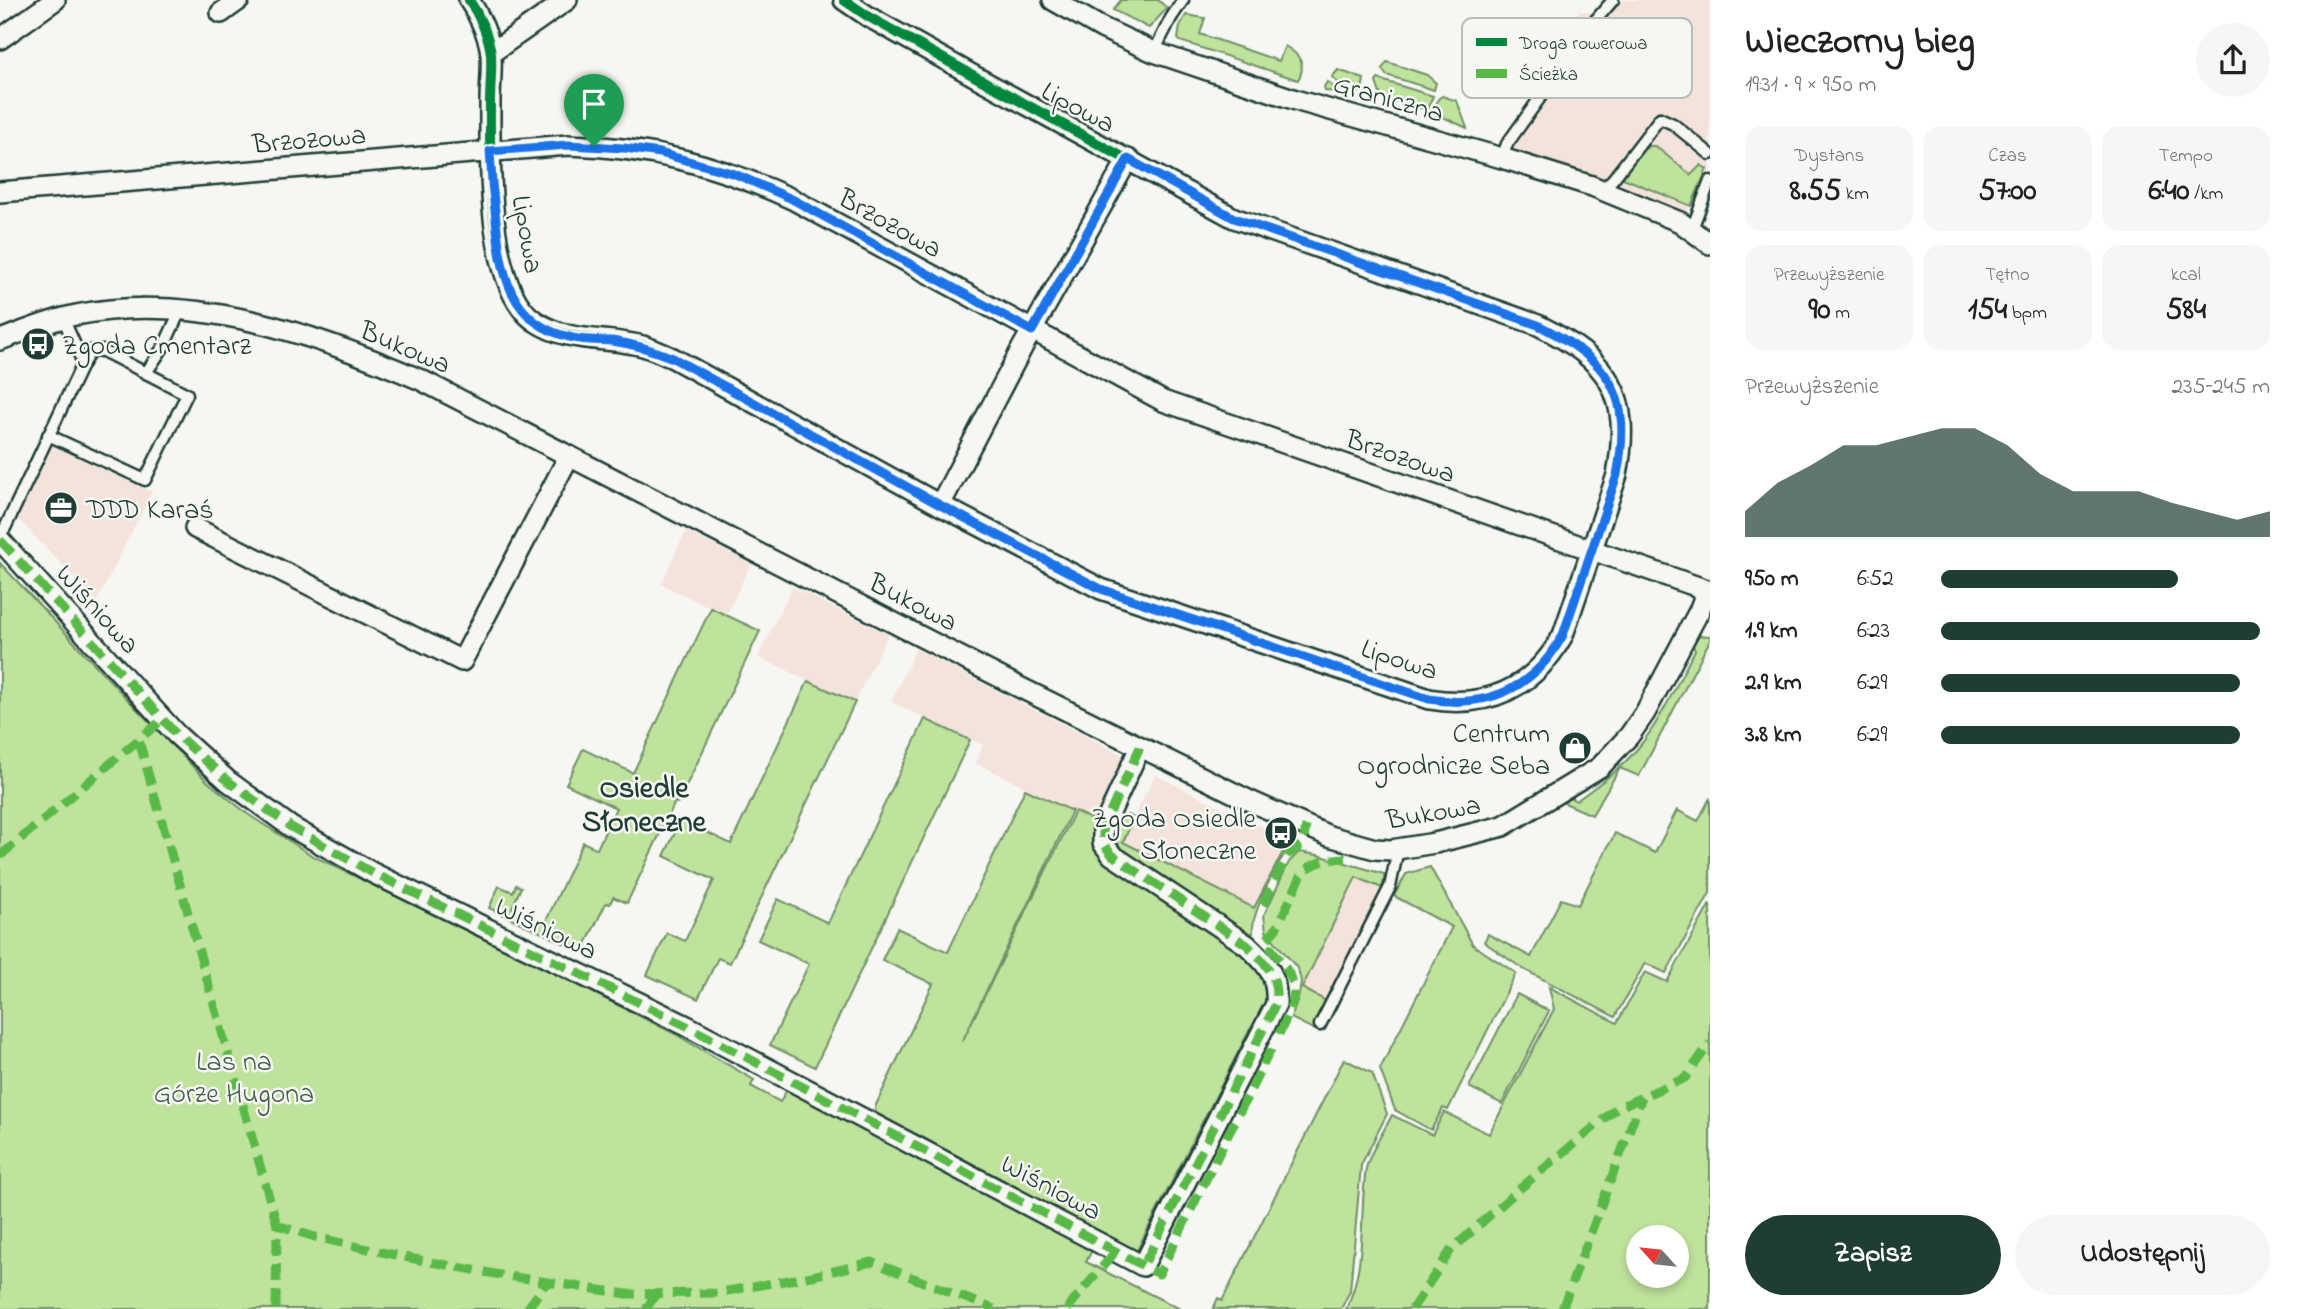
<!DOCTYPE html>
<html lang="pl">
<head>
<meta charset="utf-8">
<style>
  :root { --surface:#fff; --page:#f6f6f6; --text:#202124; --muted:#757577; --accent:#1f3d34 }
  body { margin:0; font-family:"Indie Flower",sans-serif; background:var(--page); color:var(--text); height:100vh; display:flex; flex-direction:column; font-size:26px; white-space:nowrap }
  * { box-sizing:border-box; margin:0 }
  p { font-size:23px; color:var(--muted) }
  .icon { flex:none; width:38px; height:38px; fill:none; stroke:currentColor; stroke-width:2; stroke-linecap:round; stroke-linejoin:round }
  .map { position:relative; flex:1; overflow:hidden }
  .drawer { display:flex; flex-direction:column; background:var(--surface); width:595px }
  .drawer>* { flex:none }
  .needle { width:46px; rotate:297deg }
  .fabs { position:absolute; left:1626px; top:1225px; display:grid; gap:14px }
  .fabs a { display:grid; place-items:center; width:63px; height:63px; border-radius:50%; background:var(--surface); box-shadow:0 4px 10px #0003; font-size:35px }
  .pin { position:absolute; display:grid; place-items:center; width:60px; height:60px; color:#fff; margin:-72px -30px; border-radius:50% 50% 50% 0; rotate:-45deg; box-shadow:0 0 7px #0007 }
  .pin .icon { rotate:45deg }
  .round { display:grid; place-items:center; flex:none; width:74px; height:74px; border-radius:37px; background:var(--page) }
  .summary { display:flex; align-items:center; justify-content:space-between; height:119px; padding:0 35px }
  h1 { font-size:38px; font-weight:700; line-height:52px }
  .metrics { display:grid; grid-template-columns:repeat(3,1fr); gap:10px; height:119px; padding:7px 35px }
  .metrics div { display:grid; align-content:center; border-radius:18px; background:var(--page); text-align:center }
  .metrics b { font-size:30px; font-weight:700 }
  .metrics small { font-size:19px; font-weight:400 }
  .metrics p { font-size:19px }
  .chart { height:196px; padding:14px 35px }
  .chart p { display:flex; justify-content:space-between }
  .chart svg { width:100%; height:126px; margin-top:7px; fill:var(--accent); opacity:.7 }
  .action { display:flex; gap:14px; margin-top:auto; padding:14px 35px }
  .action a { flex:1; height:80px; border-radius:42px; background:var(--accent); color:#fff; font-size:28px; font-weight:700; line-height:80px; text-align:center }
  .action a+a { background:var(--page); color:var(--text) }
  ul { padding:0 35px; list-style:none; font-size:23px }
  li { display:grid; grid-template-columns:112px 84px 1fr; align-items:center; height:52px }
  li i { height:18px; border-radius:9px; background:var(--accent) }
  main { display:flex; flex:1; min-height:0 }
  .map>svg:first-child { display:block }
  .built { fill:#f4e3db }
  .green { fill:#bfe29c; stroke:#6f9068; stroke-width:2; fill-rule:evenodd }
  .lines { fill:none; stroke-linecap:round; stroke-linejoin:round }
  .service-casing { stroke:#1f3d34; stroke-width:15 }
  .minor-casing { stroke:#1f3d34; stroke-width:24 }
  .service { stroke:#f6f6f2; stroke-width:10 }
  .minor { stroke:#f6f6f2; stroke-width:19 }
  .quiet { stroke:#58b947; stroke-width:9; stroke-dasharray:18 9; stroke-linecap:butt }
  .cycleway-casing { stroke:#f6f6f2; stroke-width:15 }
  .cycleway { stroke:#00873e; stroke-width:10 }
  .route-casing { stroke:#fff; stroke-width:14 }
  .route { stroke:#1a73e8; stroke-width:9 }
  .labels { text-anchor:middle; stroke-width:5; stroke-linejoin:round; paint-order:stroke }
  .street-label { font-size:28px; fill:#1f3d34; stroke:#f6f6f2 }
  .poi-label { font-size:28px; fill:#1f3d34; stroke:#f6f6f2; text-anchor:start }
  .park-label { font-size:28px; fill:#3f5e49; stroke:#f6f6f2 }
  .neighbourhood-label { font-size:30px; font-weight:bold; fill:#1f3d34; stroke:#f6f6f2 }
  .key { fill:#f6f6f2; stroke:#b6beb9; stroke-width:2 }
  .key-label { font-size:19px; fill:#1f3d34 }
</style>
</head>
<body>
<main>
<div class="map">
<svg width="1710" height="1309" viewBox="0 0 1710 1309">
  <rect width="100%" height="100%" fill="#f6f6f2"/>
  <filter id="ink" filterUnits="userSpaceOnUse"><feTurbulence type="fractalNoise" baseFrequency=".0143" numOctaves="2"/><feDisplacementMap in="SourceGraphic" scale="14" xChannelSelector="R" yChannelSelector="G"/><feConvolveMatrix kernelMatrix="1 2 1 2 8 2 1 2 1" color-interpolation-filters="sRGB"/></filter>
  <g filter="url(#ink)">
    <g class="built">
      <path d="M1605 0H1710V186L1685 213 1592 176 1521 153 1500 139 1532 100 1531 88 1525 77 1580 11 1594 13Z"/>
      <path d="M52 446 152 492 97 601 17 518Z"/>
      <path d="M686 531 751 564 726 615 661 584Z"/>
      <path d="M792 587 888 634 855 702 758 657Z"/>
      <path d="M916 649 1126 757 1098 823 976 763 983 745 891 702Z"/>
      <path d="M1155 775 1289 840 1254 909 1122 841Z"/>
      <path d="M1356 876 1382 888 1328 1002 1302 988Z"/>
    </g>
    <g class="green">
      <path d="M1121 0H1158L1167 8 1149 28 1113 10Z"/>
      <path d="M1186 15 1205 18 1200 34 1279 61 1285 46C1299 54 1307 64 1298 80L1180 41 1178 39 1180 26Z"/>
      <path d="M1387 62 1427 75 1436 83 1434 90 1386 75 1382 69Z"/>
      <path d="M1338 70 1364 79 1362 91 1355 93 1325 91 1324 87 1327 82 1335 88 1339 84 1332 77Z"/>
      <path d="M1378 79 1433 96 1427 110 1381 97 1376 82Z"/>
      <path d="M1442 96 1457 101 1467 128 1434 113 1438 99Z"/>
      <path d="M1650 146H1655L1691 175 1701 165 1707 169 1691 206 1623 178C1628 166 1638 151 1650 146Z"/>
      <path d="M0 563 131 703 208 782 249 815 311 855 580 986 675 1034 754 1080 751 1086 780 1102 789 1086 1092 1250 1086 1262 1180 1309H0Z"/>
      <path d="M711 608 760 631 678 803 675 802 627 903 613 897 610 904 606 903 582 952 489 908 499 886 513 892 516 885 521 887 512 908 545 923 583 842 597 849 616 808 566 784 583 749 633 773Z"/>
      <path d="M1694 635 1710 636V640L1639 776 1620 768 1592 815 1560 801 1568 796 1576 801C1597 786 1621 769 1638 748 1662 719 1677 683 1695 650L1691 641Z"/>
      <path d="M808 681 855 702 730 963 718 958 698 999 647 975 667 933 685 941 714 880 664 856 681 820 731 844Z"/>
      <path d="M925 719 970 740 815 1067 770 1045 809 964 758 940 778 899 828 923Z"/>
      <path d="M1025 789 1072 811 962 1042 1075 811 1098 823 1094 836 1243 949 1272 989 1259 1031 1250 1029 1135 1254 876 1117 875 1107 933 984 882 960 897 928 948 952Z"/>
      <path d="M1710 798V893L1666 973 1645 963 1615 1017 1523 969 1484 942 1488 934 1531 957 1561 899 1578 905 1615 833 1655 853 1677 810 1698 821Z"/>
      <path d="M1128 815 1134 818 1123 842 1254 908 1289 840 1297 844C1293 847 1287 850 1284 855 1274 869 1250 917 1253 933L1248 934 1121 850C1115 838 1113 821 1128 815Z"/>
      <path d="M1299 852 1318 855 1384 874V880L1382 888 1356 877 1302 988 1328 1002 1315 1030 1291 1018 1299 995 1301 981 1298 969 1266 931 1264 915 1289 862Z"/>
      <path d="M1430 867 1473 945 1516 973 1448 1110 1443 1108 1431 1130 1395 1110 1380 1069 1452 927 1394 896 1406 874Z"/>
      <path d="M1710 904V1309H1346C1367 1266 1359 1216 1366 1169 1368 1154 1385 1130 1392 1115L1432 1135 1444 1112 1489 1134 1554 1009 1549 987 1617 1023 1645 972 1667 982ZM1676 1237V1276H1638V1237Z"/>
      <path d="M1517 994 1549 1011 1502 1104 1469 1087Z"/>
      <path d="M1344 1059 1372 1073 1387 1114 1361 1165 1350 1291 1341 1309H1213L1218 1298 1222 1301Z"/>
    </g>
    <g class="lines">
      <defs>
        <g id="service">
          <path d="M1154 52 1171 18 1183 0"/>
          <path d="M1502 158 1507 144 1594 22 1613 0"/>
          <path d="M1602 190 1613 179 1660 118 1673 124 1710 154"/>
          <path d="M1692 229 1710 181"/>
          <path d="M83 363 91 351H103L146 373"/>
          <path d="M48 435 145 480 187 394 146 373 164 346 180 311"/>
          <path d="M0 534 5 528 83 363 63 318"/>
          <path d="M1320 1025 1390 887 1398 849"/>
        </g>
        <g id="minor">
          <path d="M469 0C479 15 489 36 491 54 492 70 490 87 490 102 490 158 486 288 535 321 569 344 606 336 643 346 653 349 663 354 673 358L940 505 1101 589 1429 699C1488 709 1534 688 1563 635L1617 475C1632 394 1610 361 1538 325L1234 218 976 77 869 17 844 0"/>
          <path d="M1053 0 1102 28 1154 52 1302 102 1502 158 1592 186 1680 222 1710 244"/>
          <path d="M221 13 239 0"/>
          <path d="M0 39 55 0"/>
          <path d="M491 53 567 0"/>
          <path d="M0 192 568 145C650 147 718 165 792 199L1163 401 1707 590"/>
          <path d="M0 340C25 331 50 320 76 315 193 291 315 334 421 380L1019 687 1250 801 1329 836 1375 849 1391 850 1435 843 1503 826 1600 767 1629 736 1645 713 1699 611 1707 590"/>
          <path d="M940 505 1022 348 1128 159"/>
          <path d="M195 528 462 661 569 456"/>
          <path d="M0 540 176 734 228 781 291 827 373 873 687 1026 1143 1266 1276 1004C1278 975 1267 964 1247 945L1112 855 1103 843V828L1140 747"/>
        </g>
      </defs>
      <use href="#service" class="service-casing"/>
      <use href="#minor" class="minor-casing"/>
      <use href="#service" class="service"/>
      <use href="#minor" class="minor"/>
      <g class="quiet">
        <path d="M0 540 176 734 228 781 291 827 373 873 687 1026 1159 1274 1274 1043"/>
        <path d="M139 741 277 1225"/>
        <path d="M1140 747 1103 828V843L1112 855 1247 945C1267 964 1278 975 1276 1004L1143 1266"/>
        <path d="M0 856 162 720"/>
        <path d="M1263 905 1287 855 1303 844 1306 826"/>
        <path d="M1279 1034C1303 986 1297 981 1265 941L1276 929 1303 872C1316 861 1329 859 1346 858"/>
        <path d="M276 1309 277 1225 315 1237 404 1257 495 1274 627 1294 716 1293 812 1276 872 1262 994 1309"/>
        <path d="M527 1309 547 1282"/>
        <path d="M646 1309 656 1294"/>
        <path d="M1067 1309 1115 1252"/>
        <path d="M1412 1309 1451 1250 1517 1191 1617 1108 1685 1078 1710 1043"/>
        <path d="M1562 1309 1642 1097"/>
      </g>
      <defs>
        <path id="cycleway" d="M469 0C479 15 489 36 491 54 492 70 490 87 490 102 490 158 486 288 535 321 569 344 606 336 643 346 653 349 663 354 673 358L940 505 1101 589 1429 699C1488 709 1534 688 1563 635L1617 475C1632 394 1610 361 1538 325L1234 218 976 77 869 17 844 0"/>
      </defs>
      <use href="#cycleway" class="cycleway-casing"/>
      <use href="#cycleway" class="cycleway"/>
    </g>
  </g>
  <g class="lines" filter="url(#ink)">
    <defs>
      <path id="route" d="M568 145 624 148 660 153 735 174 792 199 1032 331 1128 159 1234 218 1538 325C1610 361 1633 394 1617 475L1563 635C1534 688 1488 709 1429 699L1101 589 940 505 673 358C653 350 634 344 612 341 598 340 583 341 569 337 510 323 501 273 496 220 493 197 491 174 490 151Z"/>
    </defs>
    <use href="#route" class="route-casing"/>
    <use href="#route" class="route"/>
  </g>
  <defs>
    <symbol id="bus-disc" viewBox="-11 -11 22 22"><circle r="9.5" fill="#1f3d34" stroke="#f6f6f2"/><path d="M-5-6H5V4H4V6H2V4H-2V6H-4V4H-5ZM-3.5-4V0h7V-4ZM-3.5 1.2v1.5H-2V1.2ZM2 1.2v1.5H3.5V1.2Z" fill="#fff"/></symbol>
    <symbol id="office-disc" viewBox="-11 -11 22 22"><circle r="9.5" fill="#1f3d34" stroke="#f6f6f2"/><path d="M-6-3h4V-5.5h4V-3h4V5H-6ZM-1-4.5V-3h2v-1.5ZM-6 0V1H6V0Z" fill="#fff"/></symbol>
    <symbol id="shop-disc" viewBox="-11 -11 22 22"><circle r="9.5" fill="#1f3d34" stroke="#f6f6f2"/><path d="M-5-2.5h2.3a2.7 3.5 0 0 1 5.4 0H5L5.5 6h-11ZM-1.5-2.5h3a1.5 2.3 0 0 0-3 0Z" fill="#fff"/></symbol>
  </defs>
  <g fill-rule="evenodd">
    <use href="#bus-disc" x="19" y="325" width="38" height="38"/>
    <use href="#office-disc" x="42" y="489" width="38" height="38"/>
    <use href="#shop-disc" x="1556" y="729" width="38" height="38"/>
    <use href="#bus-disc" x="1262" y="814" width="38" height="38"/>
  </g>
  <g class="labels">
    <g class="street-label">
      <text transform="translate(1389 97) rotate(16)" y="10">Graniczna</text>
      <text transform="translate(1079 106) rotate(28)" y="10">Lipowa</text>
      <text transform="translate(309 138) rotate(-5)" y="10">Brzozowa</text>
      <text transform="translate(891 222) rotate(29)" y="10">Brzozowa</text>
      <text transform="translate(529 234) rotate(80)" y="10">Lipowa</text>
      <text transform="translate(406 346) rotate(23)" y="10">Bukowa</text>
      <text transform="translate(1401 455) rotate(19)" y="10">Brzozowa</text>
      <text transform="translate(914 601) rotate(27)" y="10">Bukowa</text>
      <text transform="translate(99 608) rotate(48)" y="10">Wiśniowa</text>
      <text transform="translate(1400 658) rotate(18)" y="10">Lipowa</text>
      <text transform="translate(1433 811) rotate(-10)" y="10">Bukowa</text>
      <text transform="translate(547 927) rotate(26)" y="10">Wiśniowa</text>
      <text transform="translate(1052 1186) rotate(28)" y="10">Wiśniowa</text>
    </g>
    <g class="poi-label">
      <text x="62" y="354">Zgoda Cmentarz</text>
      <text x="86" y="518">DDD Karaś</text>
      <text x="1550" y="742" text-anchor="end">Centrum<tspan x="1550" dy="32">Ogrodnicze Seba</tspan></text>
      <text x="1256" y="827" text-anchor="end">Zgoda Osiedle<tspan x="1256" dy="32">Słoneczne</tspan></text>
    </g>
    <g class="park-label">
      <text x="234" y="1070">Las na<tspan x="234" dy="32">Górze Hugona</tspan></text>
    </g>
    <g class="neighbourhood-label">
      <text x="644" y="797">Osiedle<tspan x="644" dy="34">Słoneczne</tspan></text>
    </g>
  </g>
  <rect x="1462" y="18" width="230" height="80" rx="10" class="key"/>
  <rect x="1476" y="38" width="31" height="8" fill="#00873e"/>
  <rect x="1476" y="69" width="31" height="9" fill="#58b947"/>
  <g class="key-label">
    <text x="1519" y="49">Droga rowerowa</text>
    <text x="1519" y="80">Ścieżka</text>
  </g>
</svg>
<div class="fabs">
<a><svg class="needle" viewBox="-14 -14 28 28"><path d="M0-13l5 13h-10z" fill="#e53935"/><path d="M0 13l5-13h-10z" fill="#757577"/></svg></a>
</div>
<div class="pin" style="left:594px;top:146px;background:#1e9e55"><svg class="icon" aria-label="arrive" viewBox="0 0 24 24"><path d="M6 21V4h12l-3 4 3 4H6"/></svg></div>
</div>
<section class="drawer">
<div class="summary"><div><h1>Wieczorny bieg</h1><p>19:31 · 9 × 950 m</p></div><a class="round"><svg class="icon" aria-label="share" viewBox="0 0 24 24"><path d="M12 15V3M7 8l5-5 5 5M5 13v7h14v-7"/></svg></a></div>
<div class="metrics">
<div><p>Dystans</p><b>8.55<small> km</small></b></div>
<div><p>Czas</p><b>57:00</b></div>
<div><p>Tempo</p><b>6:40<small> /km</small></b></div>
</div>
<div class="metrics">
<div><p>Przewyższenie</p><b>90<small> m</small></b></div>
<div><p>Tętno</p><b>154<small> bpm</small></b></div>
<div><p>kcal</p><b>584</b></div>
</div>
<div class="chart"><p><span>Przewyższenie</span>235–245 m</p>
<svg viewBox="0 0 160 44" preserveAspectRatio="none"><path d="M0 44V35L10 25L20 19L30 12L40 12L50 9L60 6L70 6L80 12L90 22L100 28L110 28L120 28L130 32L140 35L150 38L160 35V44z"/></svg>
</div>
<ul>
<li><b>950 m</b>6:52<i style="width:72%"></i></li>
<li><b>1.9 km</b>6:23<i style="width:97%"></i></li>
<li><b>2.9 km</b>6:29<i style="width:91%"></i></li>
<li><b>3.8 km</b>6:29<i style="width:91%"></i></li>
</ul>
<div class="action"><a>Zapisz</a><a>Udostępnij</a></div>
</section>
</main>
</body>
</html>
